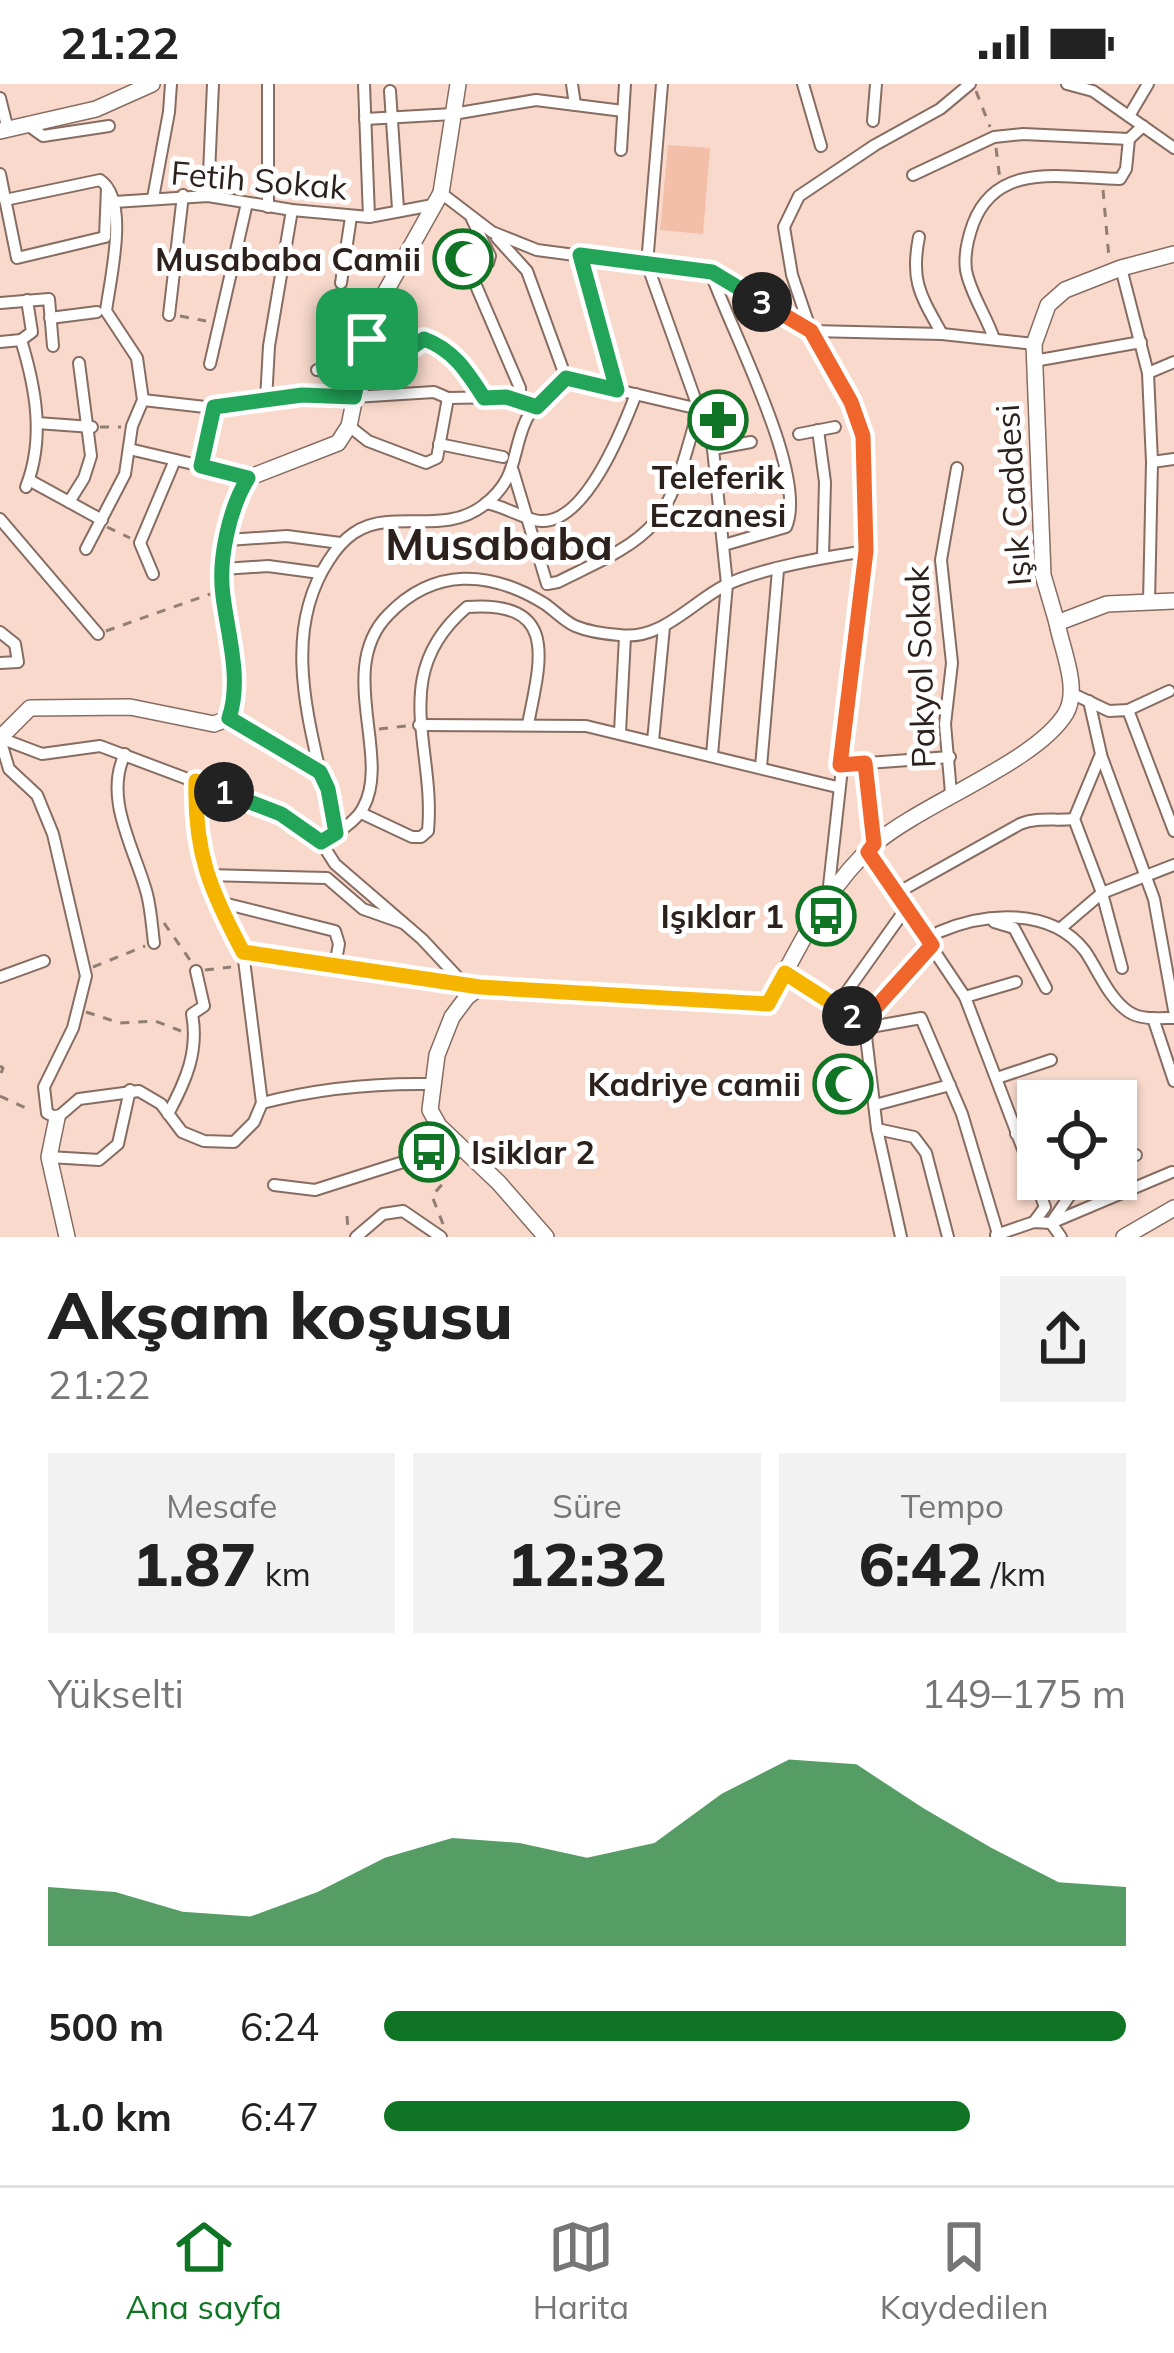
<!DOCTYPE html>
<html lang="tr">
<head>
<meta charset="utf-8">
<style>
  :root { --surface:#fff; --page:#f2f2f2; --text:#222; --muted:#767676; --line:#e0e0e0; --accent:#0f7424 }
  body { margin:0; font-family:Mulish,sans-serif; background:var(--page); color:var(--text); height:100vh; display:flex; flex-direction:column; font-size:45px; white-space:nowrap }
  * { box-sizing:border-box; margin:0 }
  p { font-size:39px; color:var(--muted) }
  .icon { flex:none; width:66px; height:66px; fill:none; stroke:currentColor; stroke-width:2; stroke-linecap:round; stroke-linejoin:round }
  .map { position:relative; height:1153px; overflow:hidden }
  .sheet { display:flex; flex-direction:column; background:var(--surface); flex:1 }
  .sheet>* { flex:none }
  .fabs { position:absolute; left:1017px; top:996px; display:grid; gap:24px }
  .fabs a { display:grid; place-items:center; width:120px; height:120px; border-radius:0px; background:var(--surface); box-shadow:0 3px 9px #0004; font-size:60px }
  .pin { position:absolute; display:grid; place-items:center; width:102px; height:102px; color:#fff; margin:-51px; border-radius:24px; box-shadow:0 6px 18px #0006 }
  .km { position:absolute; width:60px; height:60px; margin:-30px; border-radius:50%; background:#222; color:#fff; font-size:33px; line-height:60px; text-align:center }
  .round { display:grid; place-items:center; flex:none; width:126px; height:126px; border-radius:0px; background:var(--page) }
  .summary { display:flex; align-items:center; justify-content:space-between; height:204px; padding:0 48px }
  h1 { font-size:66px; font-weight:800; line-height:90px }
  .figures { display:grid; grid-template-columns:repeat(3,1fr); gap:18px; height:204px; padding:12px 48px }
  .figures div { display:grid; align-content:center; border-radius:0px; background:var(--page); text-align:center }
  .figures b { font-size:60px; font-weight:800 }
  .figures small { font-size:33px; font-weight:400 }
  .figures p { font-size:33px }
  .chart { height:336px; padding:24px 48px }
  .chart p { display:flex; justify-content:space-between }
  .chart svg { width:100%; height:216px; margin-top:12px; fill:var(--accent); opacity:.7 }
  ul { padding:0 48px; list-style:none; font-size:39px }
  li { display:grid; grid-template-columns:192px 144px 1fr; align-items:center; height:90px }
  li i { height:30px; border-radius:15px; background:var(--accent) }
  .status { display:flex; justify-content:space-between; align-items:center; height:84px; padding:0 60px; background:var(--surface); direction:ltr }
  .status svg { height:33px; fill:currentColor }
  .tab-bar { display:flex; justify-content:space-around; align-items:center; height:168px; border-top:3px solid var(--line); background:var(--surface); font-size:33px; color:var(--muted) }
  .tab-bar a { display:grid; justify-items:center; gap:6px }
  .tab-bar .current { color:var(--accent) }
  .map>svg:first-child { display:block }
  .green { fill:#f4bfa9 }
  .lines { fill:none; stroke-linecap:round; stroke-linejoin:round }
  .street-casing { stroke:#876c61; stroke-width:14 }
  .secondary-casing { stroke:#876c61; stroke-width:18 }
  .path { stroke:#917d74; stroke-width:3; stroke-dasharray:9 9; stroke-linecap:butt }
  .street { stroke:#fff; stroke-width:10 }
  .secondary { stroke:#fff; stroke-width:15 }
  .split-1-casing { stroke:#fff; stroke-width:24 }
  .split-2-casing { stroke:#fff; stroke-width:24 }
  .split-3-casing { stroke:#fff; stroke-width:24 }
  .split-4-casing { stroke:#fff; stroke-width:24 }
  .split-1 { stroke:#22a559; stroke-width:15 }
  .split-2 { stroke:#f5b400; stroke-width:15 }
  .split-3 { stroke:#f0652b; stroke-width:15 }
  .split-4 { stroke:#22a559; stroke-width:15 }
  .labels { text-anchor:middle; stroke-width:10; stroke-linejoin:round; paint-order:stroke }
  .street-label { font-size:33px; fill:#2c211d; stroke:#fff }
  .poi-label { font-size:33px; font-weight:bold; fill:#2c211d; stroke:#fff; text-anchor:end }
  .district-label { font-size:45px; font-weight:bold; fill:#2c211d; stroke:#fff }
</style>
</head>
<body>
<div class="status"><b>21:22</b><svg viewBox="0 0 49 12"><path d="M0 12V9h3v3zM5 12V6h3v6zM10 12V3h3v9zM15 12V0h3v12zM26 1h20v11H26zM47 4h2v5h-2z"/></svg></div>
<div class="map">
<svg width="1174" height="1153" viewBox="0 0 1174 1153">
  <rect width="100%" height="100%" fill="#f8d9cc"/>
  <path class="green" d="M668 61 710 64 703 150 660 146Z"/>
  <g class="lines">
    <defs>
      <g id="street">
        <path d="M268 0V123"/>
        <path d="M364 0 369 133"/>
        <path d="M572 0 575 21"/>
        <path d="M662 0 647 180 713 365 727 500 712 671"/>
        <path d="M803 0 821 62"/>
        <path d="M1067 0 1093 7 1174 64"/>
        <path d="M390 7 398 125"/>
        <path d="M0 14 8 46"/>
        <path d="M1129 32 1148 0"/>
        <path d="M365 35 453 30 536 16 623 27"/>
        <path d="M873 37 876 0"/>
        <path d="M29 42 43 52 109 42"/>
        <path d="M621 66 625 0"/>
        <path d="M0 90 17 174 105 153 107 104"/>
        <path d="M913 91 994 53 1023 50 1129 55 1143 42"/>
        <path d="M441 109 492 148 537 166 711 189 811 247 942 250 1034 260"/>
        <path d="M208 112 213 0"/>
        <path d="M153 114 169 28 171 0"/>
        <path d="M5 116 100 96C130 116 110 195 106 227L137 274 143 316 132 342 125 390 86 465"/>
        <path d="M114 118 208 112 292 126 369 133 433 121"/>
        <path d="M472 135 490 172 488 179 473 190 474 197 520 304V318"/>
        <path d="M919 153C910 198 921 212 942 250"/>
        <path d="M497 154 527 187 566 294"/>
        <path d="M580 171 617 306"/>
        <path d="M1121 184 1148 289 1152 378 1149 519"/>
        <path d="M711 189C730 245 809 392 786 443L724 461"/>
        <path d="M341 199 351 133"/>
        <path d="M0 219 49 215 53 262"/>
        <path d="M169 231 183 111"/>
        <path d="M50 234 97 228"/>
        <path d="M323 245 405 268 424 255C454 266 467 288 484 313"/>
        <path d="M994 255C987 233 970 209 966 186 964 171 968 154 973 140 997 76 1064 94 1120 95L1126 85 1129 55"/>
        <path d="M0 258 21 256"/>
        <path d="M1034 277 1141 258"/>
        <path d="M210 280 247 119"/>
        <path d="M317 286 359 290"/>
        <path d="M1148 289 1174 278"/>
        <path d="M143 316 214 324 302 311 354 313 434 308 448 314 506 313 537 323"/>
        <path d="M266 316 269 262 292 126"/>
        <path d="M37 339 92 343"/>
        <path d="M349 342 368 357 426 379 437 374 448 314"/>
        <path d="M818 346 825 398 823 473"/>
        <path d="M799 350 835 343"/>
        <path d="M439 360 503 373"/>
        <path d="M129 365 206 383"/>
        <path d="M713 365 751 358"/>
        <path d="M1152 378 1174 375"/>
        <path d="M201 382 214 324"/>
        <path d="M513 387 547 500 558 498C589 482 631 466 654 439 679 408 687 362 699 325L566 294"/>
        <path d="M29 396 102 436"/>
        <path d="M26 403C45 355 36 305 21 256L32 248 27 216"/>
        <path d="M69 418 84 394 91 372 79 279"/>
        <path d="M486 419C505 422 527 437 541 437 586 439 623 344 636 310"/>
        <path d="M0 435 98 550"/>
        <path d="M228 456 287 452 340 459"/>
        <path d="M223 485 268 482 320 489"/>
        <path d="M153 490 140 459 175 376"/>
        <path d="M0 548 15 560 18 578 0 579"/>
        <path d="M1073 610 1109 627 1128 626 1174 747"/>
        <path d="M1089 617 1101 670 1074 735 1102 809 1122 884"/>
        <path d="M1128 626 1169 607"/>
        <path d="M229 634 320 688 328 705 336 749"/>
        <path d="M419 641 586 642 837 703"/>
        <path d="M620 648 625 553"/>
        <path d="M0 654 42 670 100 662 281 730 321 758 335 780 422 855 465 901"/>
        <path d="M0 655 9 685 37 711 53 750 86 892 73 944 44 1003 47 1029 57 1034 79 1015 139 1007 161 1020 182 1048 204 1057 234 1058 254 1038 262 1019C319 1004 372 999 431 1000"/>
        <path d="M653 657 664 543"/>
        <path d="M125 670C103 715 135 765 147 810 151 826 152 843 154 859"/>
        <path d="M1101 671 1154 815 1174 926"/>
        <path d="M865 679 874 760"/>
        <path d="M840 681 950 673"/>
        <path d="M761 683 778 486"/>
        <path d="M320 688C304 618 286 541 329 476 343 454 360 440 387 438 421 435 454 444 484 421 517 395 511 374 524 341 530 324 551 304 566 294"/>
        <path d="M196 697 195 743 203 782 215 817 243 868 262 1019"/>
        <path d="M951 709 945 640 952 579 941 476 957 384"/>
        <path d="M361 729 412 753H421L428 747C436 663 387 591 467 523 559 516 541 575 528 640"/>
        <path d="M321 758C335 750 355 739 363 724 392 673 335 585 388 531 434 483 490 486 545 520 555 527 564 537 575 542 587 547 606 550 619 551 661 557 691 519 724 502 759 484 827 473 866 467"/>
        <path d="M868 768 965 913 1045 1123 1034 1138"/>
        <path d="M206 791 327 794 363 825 403 839"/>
        <path d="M897 809 1020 740C1037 733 1055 737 1074 735"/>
        <path d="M828 811 866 467 863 352 851 318 811 247 792 191 784 143 799 112 875 61 940 25 970 0"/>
        <path d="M215 817 335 847 339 860 335 881"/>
        <path d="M994 838 1014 844 1046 904"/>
        <path d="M1061 844 1102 809 1174 781"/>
        <path d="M939 848C985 828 1051 823 1085 867 1098 886 1109 915 1129 928 1141 936 1159 934 1174 934"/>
        <path d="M243 868 465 901"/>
        <path d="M785 889 838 920 865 944 921 934 962 1030 998 1150"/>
        <path d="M0 893 44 877"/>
        <path d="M965 913 1016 898"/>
        <path d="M838 920 907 823"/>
        <path d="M1153 934 1174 997"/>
        <path d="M861 940 932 861"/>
        <path d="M865 944 877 1045 901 1153"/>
        <path d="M997 994 1051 976"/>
        <path d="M875 1021 950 1001"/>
        <path d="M168 1030C186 997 199 967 192 930L204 922 196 887"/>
        <path d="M877 1045 914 1053 926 1069 948 1153"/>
        <path d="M1016 1050 1038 1044"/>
        <path d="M49 1073 99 1076 118 1060 130 1006"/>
        <path d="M1116 1078 1136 1071"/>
        <path d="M274 1101 315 1106 422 1072 444 1078 462 1065"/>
        <path d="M996 1151 1034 1138 1051 1139 1081 1095"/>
        <path d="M356 1153 383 1130 403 1127 441 1153"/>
        <path d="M1061 1153 1051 1139 1172 1088"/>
      </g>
      <g id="secondary">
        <path d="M0 47 96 25 152 0"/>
        <path d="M1057 539 1043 491 1034 260 1048 221 1065 206 1121 184 1174 170"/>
        <path d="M0 654 30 624 130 623 214 640 229 634 234 604 223 485 237 411 248 394 338 359 349 342 367 255 381 216 441 109 458 0"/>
        <path d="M57 1034 49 1073 67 1153"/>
        <path d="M546 1153 499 1099 439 1042 430 1026 437 971 452 933 467 913 480 903 768 920C799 864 826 802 876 759 923 719 1038 677 1066 629 1080 604 1062 566 1057 539L1107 520 1174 517"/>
        <path d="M1124 1153 1174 1124"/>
      </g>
    </defs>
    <use href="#street" class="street-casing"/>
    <use href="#secondary" class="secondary-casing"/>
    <g class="path">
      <path d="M976 7 990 43"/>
      <path d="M996 64 1000 96"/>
      <path d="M1103 106 1109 174"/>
      <path d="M180 232 206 237"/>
      <path d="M100 343H121"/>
      <path d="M107 443 130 454"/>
      <path d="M106 547 210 510"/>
      <path d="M379 645 406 642"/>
      <path d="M164 839 190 876"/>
      <path d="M93 883 145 862"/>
      <path d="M205 886 231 883"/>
      <path d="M86 928 120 939 155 937 181 947"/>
      <path d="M0 982 3 984 0 992"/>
      <path d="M0 1012 32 1027"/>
      <path d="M347 1132 348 1145"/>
      <path d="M443 1140 432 1112 445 1097"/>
    </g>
    <use href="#street" class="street"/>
    <use href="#secondary" class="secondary"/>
  </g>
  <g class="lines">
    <defs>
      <path id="split-1" d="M224 708 281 730 321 758 336 749 328 705 320 688 229 634C242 596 228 552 223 512 218 476 229 425 248 394L201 382 214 323 302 311 354 313 367 255"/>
      <path id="split-2" d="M224 708 196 697C194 768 210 806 243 868L480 903 768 920 785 889 852 932"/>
      <path id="split-3" d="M762 218 811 247 851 318 863 352 866 467 840 681 865 679 874 760 868 768 932 861 861 940 852 932"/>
      <path id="split-4" d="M367 255 405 268 424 255C454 266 467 288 484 314L506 313 537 323 566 294 617 306 580 171 712 188 762 218"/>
    </defs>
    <use href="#split-1" class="split-1-casing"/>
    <use href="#split-2" class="split-2-casing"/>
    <use href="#split-3" class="split-3-casing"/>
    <use href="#split-4" class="split-4-casing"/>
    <use href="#split-1" class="split-1"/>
    <use href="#split-2" class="split-2"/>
    <use href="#split-3" class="split-3"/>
    <use href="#split-4" class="split-4"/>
  </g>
  <defs>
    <symbol id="mosque-ring" viewBox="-11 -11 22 22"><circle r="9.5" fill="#fff" stroke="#0f7424" stroke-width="1.5"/><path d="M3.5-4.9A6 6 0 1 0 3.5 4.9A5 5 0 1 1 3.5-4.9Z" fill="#0f7424"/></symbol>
    <symbol id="pharmacy-ring" viewBox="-11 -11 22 22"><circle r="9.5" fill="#fff" stroke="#0f7424" stroke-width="1.5"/><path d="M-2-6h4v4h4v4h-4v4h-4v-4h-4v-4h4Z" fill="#0f7424"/></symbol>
    <symbol id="bus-ring" viewBox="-11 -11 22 22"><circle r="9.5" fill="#fff" stroke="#0f7424" stroke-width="1.5"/><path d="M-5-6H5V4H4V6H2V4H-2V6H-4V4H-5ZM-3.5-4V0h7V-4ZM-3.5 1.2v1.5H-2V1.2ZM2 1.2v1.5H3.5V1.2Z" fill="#0f7424"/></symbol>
  </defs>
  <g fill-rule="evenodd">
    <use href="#mosque-ring" x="430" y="142" width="66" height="66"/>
    <use href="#pharmacy-ring" x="685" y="303" width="66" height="66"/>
    <use href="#bus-ring" x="793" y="799" width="66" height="66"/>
    <use href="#mosque-ring" x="810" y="967" width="66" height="66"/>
    <use href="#bus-ring" x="396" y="1035" width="66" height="66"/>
  </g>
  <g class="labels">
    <g class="street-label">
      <text transform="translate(259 96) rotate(5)" y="12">Fetih Sokak</text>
      <text transform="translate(1013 411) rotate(-94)" y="12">Işık Caddesi</text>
      <text transform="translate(920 583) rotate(-92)" y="12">Pakyol Sokak</text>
    </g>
    <g class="poi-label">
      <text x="421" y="187">Musababa Camii</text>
      <text x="718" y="405" text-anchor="middle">Teleferik<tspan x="718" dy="38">Eczanesi</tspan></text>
      <text x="784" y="844">Işıklar 1</text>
      <text x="801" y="1012">Kadriye camii</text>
      <text x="471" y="1080" text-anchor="start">Isiklar 2</text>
    </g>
    <g class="district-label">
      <text x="499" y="476">Musababa</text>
    </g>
  </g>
</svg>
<div class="fabs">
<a><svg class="icon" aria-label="locate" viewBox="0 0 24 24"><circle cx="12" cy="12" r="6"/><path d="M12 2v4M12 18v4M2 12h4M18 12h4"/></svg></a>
</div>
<div class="pin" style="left:367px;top:255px;background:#1e9e55"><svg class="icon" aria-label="arrive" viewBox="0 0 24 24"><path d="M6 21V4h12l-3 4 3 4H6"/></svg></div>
<b class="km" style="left:224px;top:708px">1</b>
<b class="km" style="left:852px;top:932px">2</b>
<b class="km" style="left:762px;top:218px">3</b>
</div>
<section class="sheet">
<div class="summary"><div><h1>Akşam koşusu</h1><p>21:22</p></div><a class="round"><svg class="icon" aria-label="share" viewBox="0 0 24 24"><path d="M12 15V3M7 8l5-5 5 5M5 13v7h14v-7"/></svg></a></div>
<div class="figures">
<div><p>Mesafe</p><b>1.87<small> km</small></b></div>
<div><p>Süre</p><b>12:32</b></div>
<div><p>Tempo</p><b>6:42<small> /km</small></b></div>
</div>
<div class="chart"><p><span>Yükselti</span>149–175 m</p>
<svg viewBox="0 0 160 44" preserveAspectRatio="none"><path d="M0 44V32L10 33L20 37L30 38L40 33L50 26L60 22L70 23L80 26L90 23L100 13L110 6L120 7L130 16L140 24L150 31L160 32V44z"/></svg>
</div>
<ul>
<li><b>500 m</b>6:24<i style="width:100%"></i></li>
<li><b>1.0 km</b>6:47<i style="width:79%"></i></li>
</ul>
</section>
<nav class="tab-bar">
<a class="current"><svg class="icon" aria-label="home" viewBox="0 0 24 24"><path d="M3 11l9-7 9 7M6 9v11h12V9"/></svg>Ana sayfa</a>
<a><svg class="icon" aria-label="map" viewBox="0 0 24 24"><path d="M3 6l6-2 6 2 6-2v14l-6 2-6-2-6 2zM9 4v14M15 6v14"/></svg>Harita</a>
<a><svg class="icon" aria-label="saved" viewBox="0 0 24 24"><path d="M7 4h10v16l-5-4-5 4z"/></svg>Kaydedilen</a>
</nav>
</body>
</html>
